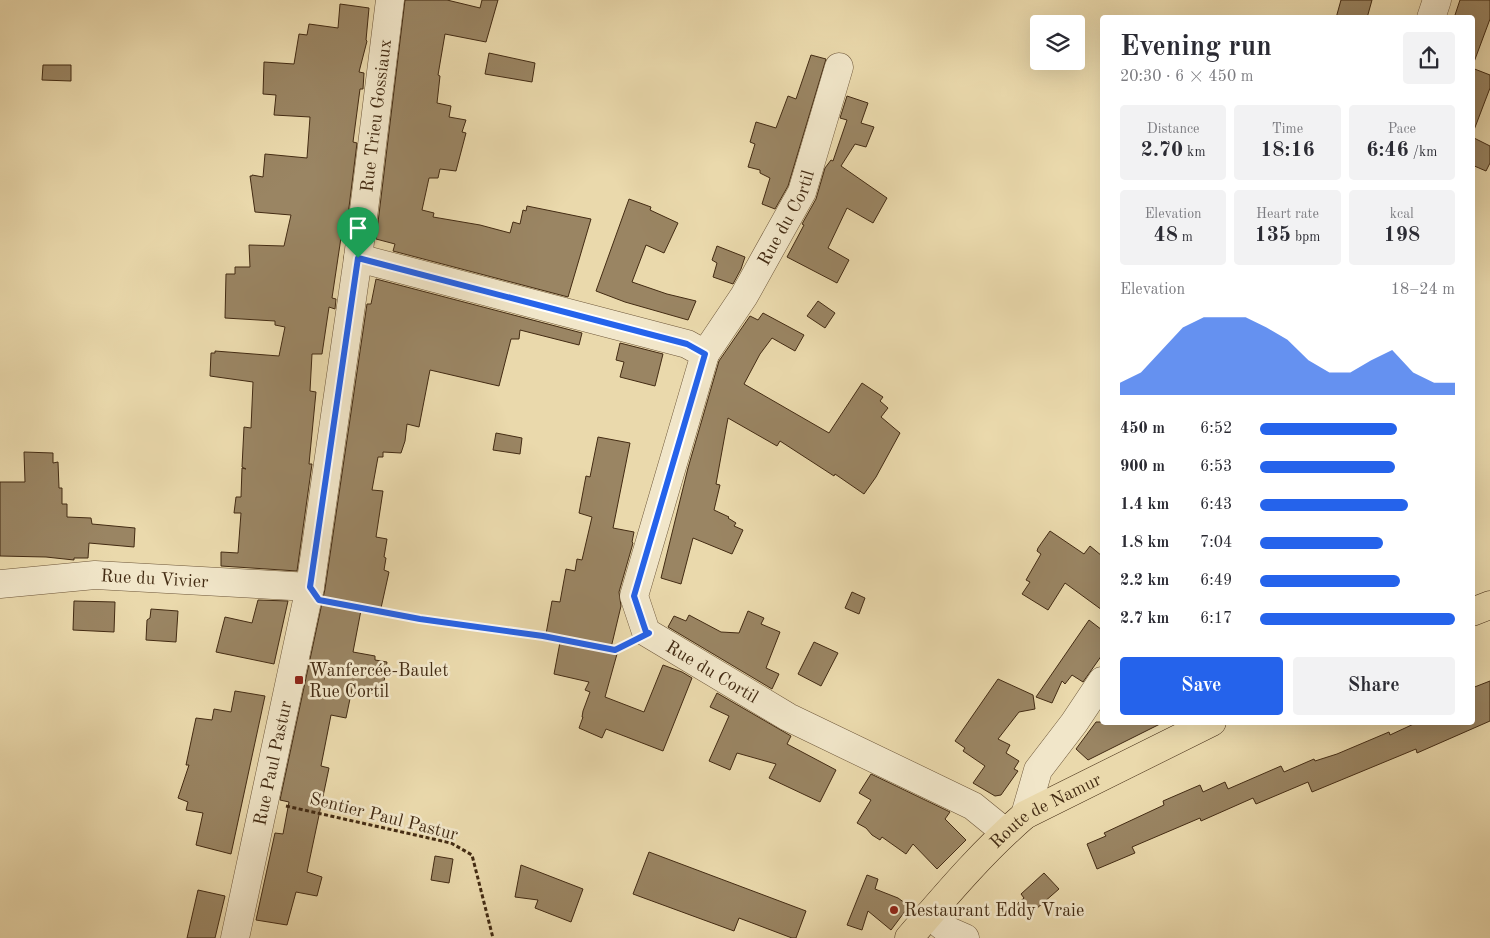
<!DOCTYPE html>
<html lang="en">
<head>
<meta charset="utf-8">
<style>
  :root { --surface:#fff; --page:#f2f2f3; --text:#2b2b33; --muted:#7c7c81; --accent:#2563eb }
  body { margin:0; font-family:"Old Standard TT",serif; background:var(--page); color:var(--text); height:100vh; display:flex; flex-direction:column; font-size:19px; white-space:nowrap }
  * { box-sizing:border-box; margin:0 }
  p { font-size:16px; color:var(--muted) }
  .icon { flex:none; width:28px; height:28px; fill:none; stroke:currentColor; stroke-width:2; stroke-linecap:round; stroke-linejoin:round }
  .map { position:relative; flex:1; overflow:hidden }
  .details { position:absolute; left:1100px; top:15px; width:375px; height:710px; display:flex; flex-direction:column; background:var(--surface); border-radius:5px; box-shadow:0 5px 20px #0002 }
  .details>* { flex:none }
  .controls { position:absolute; left:1030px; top:15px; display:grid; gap:10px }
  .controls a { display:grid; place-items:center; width:55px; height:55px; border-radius:5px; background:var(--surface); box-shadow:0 5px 20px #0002; font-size:25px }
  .pin { position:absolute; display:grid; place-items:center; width:42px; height:42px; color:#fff; margin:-51px -21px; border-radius:50% 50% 50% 0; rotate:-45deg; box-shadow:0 0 5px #0007 }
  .pin .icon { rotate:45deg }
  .round { display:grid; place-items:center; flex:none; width:52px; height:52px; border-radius:5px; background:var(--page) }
  .summary { display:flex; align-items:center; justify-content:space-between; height:85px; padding:0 20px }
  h1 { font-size:28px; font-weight:800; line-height:38px }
  .stats { display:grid; grid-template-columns:repeat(3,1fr); gap:8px; height:85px; padding:5px 20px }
  .stats div { display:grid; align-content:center; border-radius:5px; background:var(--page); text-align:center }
  .stats b { font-size:21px; font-weight:800 }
  .stats small { font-size:14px; font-weight:400 }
  .stats p { font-size:14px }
  .chart { height:140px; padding:10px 20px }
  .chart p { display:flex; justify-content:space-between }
  .chart svg { width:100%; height:90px; margin-top:5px; fill:var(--accent); opacity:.7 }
  .action { display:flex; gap:10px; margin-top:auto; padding:10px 20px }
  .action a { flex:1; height:58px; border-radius:5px; background:var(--accent); color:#fff; font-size:20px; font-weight:800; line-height:58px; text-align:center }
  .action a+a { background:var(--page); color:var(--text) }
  ul { padding:0 20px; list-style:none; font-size:16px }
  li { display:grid; grid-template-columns:80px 60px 1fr; align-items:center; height:38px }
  li i { height:12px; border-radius:6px; background:var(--accent) }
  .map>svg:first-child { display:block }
  .building { fill:#9a8563; stroke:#432b13 }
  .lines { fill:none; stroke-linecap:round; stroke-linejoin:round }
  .minor-casing { stroke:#6d5639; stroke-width:29 }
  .major-casing { stroke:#432b13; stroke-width:29 }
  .path { stroke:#432b13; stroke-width:3; stroke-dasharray:4 2.5; stroke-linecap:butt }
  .minor { stroke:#f1e6c9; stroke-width:28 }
  .major { stroke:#ead9ac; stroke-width:28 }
  .route-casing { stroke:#fff; stroke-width:10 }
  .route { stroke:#2563eb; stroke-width:6 }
  .poi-dot { fill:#8f2418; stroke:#f1e6c9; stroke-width:2 }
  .labels { text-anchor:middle; stroke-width:5; stroke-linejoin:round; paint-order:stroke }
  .street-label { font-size:18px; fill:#432b13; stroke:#f1e6c9 }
  .poi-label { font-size:18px; fill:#432b13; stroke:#f1e6c9; text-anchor:start }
</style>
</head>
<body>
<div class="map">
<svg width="1490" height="938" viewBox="0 0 1490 938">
  <rect width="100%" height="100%" fill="#ead9ac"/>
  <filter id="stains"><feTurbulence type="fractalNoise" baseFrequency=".004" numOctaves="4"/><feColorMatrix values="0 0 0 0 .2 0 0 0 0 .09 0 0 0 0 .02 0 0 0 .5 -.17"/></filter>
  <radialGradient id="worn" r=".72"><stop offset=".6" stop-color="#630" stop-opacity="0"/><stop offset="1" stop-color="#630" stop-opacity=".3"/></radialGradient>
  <g class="building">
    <path d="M405 0H447L480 8 482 0H498L486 42 445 34 438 75 440 76 437 103 451 106 449 117 466 120 462 132 466 133 456 171 440 169 438 178H429L422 210 434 213 433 217 480 225 510 233 513 222 520 224 523 210 526 211 527 206 591 219 568 297 393 251 395 244 376 239Z"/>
    <path d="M1341 0H1372L1367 18H1336Z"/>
    <path d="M1460 0H1490V19L1474 62H1472V18H1454Z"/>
    <path d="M340 4 369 8 366 40 367 41 359 72 364 73 363 89H360L353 142 357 143 346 231H342L332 298 336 299 335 309 329 307 322 354H312L310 391 316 392 309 464H312L297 571 221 566V552L238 553 241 513H234L236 497H241L242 468 246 469 242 467 244 427 251 428 253 382 210 376 211 353H215V351L279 356 285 327 275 325V321L225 318 226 274H235V267H250L249 245 284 246 291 215 255 212 250 176H252V175L263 177 265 154 307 158 310 117 274 115 276 95 263 94 264 62 294 64 299 34 307 35 309 24 338 28Z"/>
    <path d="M489 53 535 63 532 82 485 74Z"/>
    <path d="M811 55 826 59 788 186 775 209 762 204 770 178 760 173V170L748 167 755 144 750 142 756 122 776 128 788 96 796 99Z"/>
    <path d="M43 65H71V81L42 80Z"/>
    <path d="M1472 68 1490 75V88L1474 130H1472Z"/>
    <path d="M847 96 868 103 861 123 874 127 866 147 855 144 841 166 887 198 873 223 847 208 828 248 849 260 837 283 787 257 804 225 802 224 816 199 825 168 831 160 833 161 847 120 840 118Z"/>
    <path d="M1472 137 1490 146V163L1486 171 1472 165Z"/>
    <path d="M629 199 651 207 650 210 678 223 664 253 646 245 632 282 667 294 696 301 688 320 625 302 596 291Z"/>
    <path d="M717 246 745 257 741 269 733 284 713 277 717 263 712 260Z"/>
    <path d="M376 279 582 333 579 345 520 330 519 339H511L499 386 430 370 419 427 407 424 405 441 401 453 383 452V457H378L372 490 383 491 376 537 387 539 384 557 386 558 384 570 389 572 381 608 362 605 353 652 375 656V660L387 662 382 695 352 689 346 718 331 715 321 766 329 768 307 872 322 877 317 896 296 892 287 925 256 920 275 833 283 834 289 802 280 800 325 589 367 304H371Z"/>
    <path d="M818 301 835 313 825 328 807 316Z"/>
    <path d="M763 313 804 335 795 351 772 338 760 354 744 384 829 433 862 383 883 397 880 401 888 408 881 417 900 433 876 477 864 494 835 474 834 476 780 441 777 446 728 418 716 484 720 485 714 510 729 517 728 518 736 523 734 526 743 530 732 554 693 538 681 584 661 578 688 468 719 361 750 316 758 320Z"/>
    <path d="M620 343 663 354 655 386 620 377 624 362 616 360Z"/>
    <path d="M496 433 522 438 520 454 493 450Z"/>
    <path d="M598 437 630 443 613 528 634 532 632 542 633 543 619 592 621 606 610 652 617 654 605 697 644 712 663 665 682 672 692 678 663 751 606 729 602 738 579 728 583 717H582L583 711 590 692 585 690 589 682 554 674 561 637 546 634 552 601 560 602 566 569 575 571 577 559 582 560 592 517 579 513 586 476 590 477Z"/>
    <path d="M24 452 53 453V463L58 462 59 488H62V504H67V517L91 518 92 524 135 528 134 547 89 543 88 558H74V560L46 557 0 556V482H25Z"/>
    <path d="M1050 531 1084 554 1090 546 1102 556V610L1065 583 1048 610 1022 594 1030 582 1026 580 1041 554 1037 551 1038 548Z"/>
    <path d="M852 592 865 598 859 614 845 608Z"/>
    <path d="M258 600 288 601 274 664 216 652 225 617 252 623Z"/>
    <path d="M74 601 115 602 114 632 73 630Z"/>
    <path d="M151 609 178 611 176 642 146 640 147 620 150 618Z"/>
    <path d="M748 611 764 618 761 624 780 632 766 668 779 674 772 689 668 627 674 616 686 621 689 615 721 632 739 633Z"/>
    <path d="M1089 620 1102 630V655L1083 682 1072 675 1065 684 1062 681 1052 703 1036 697Z"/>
    <path d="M814 642 838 653 821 686 798 674Z"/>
    <path d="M998 679 1033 695 1035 709 1019 712 998 739 1010 745 1006 753 1019 761 1014 769 1018 771 1001 795 995 796 973 783 985 766 963 751 965 748 955 741Z"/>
    <path d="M1490 681V721L1417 753 1416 749 1312 792 1308 782 1256 804 1253 798 1201 821 1200 818 1132 847 1135 853 1097 869 1087 844 1106 836 1104 833 1164 805 1163 801 1200 785 1203 792 1225 782 1228 789 1281 766 1284 772 1314 759 1315 761 1337 754 1389 732 1390 735 1418 722H1472V688Z"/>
    <path d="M235 691 265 696 231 854 196 845 203 813 186 810 188 802 178 798 189 765H186L196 718 212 720 214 709 231 712Z"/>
    <path d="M717 693 791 736 787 744 836 770 820 802 769 778 776 764 737 753 730 770 709 761 729 716 710 707Z"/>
    <path d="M1096 722H1164L1088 760 1076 749Z"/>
    <path d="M871 774 950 812 945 819 966 840 937 869 913 844 906 854 882 837 880 840 872 835 866 828 857 823 871 800 859 793Z"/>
    <path d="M649 852 806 911 796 938H792L739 918 734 931 633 894Z"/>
    <path d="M435 856 453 859 449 883 431 880Z"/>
    <path d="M521 865 583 889 571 922 535 908 538 900 515 897Z"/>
    <path d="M1044 873 1059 889 1028 916 1017 904 1024 898 1021 894Z"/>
    <path d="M867 875 878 879 875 889 898 898 909 906 891 930 868 911 862 930 847 925Z"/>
    <path d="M198 890 225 896 215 938H187Z"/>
  </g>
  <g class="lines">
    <defs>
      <g id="minor">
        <path d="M1431 18 1437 0"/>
        <path id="s1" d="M358 258 687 344 705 354 634 596 646 632 788 717 973 806 1005 832"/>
        <path id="s2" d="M705 354 744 296 802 192 839 67"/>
        <path id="s3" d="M0 584 95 575 310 587"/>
        <path d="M1025 815 1038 770 1074 723 1102 681"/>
        <path d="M929 915 949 931 965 938"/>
        <path id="s4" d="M235 938 310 587 358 258 390 0"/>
      </g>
      <g id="major">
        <path d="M1472 612 1490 605"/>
        <path id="s5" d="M909 938C946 895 982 852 1025 815L1212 722"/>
      </g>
    </defs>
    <use href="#minor" class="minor-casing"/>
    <use href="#major" class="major-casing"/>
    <g class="path">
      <path d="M329 602 420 619 543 636 615 650 627 644"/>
      <path d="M286 806 451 843 472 855 493 938"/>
    </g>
    <use href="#minor" class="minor"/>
    <use href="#major" class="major"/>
  </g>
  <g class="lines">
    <defs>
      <path id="route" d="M358 258 687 344 705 354 634 596 646 632 649 633 615 650 543 636 420 619 319 600 310 587Z"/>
    </defs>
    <use href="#route" class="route-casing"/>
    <use href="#route" class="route"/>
  </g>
  <g class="poi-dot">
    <rect x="294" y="675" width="10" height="10" rx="2.5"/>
    <circle cx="894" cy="910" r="5"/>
  </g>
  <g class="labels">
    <g class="street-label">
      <text dy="6" stroke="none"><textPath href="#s4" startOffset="835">Rue Trieu Gossiaux</textPath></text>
      <text dy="6" stroke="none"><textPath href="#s2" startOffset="159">Rue du Cortil</textPath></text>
      <text dy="6" stroke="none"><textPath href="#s3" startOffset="155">Rue du Vivier</textPath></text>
      <text dy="6" stroke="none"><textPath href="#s1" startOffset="728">Rue du Cortil</textPath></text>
      <text dy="6" stroke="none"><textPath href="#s4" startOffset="179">Rue Paul Pastur</textPath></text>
      <text dy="6" stroke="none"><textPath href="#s5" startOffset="189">Route de Namur</textPath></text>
      <text transform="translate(384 816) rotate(14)" y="6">Sentier Paul Pastur</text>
    </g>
    <g class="poi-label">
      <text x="309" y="676">Wanfercée-Baulet<tspan x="309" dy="21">Rue Cortil</tspan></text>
      <text x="904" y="916">Restaurant Eddy Vraie</text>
    </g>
  </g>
  <rect width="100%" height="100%" filter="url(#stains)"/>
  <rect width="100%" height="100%" fill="url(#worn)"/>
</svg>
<div class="controls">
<a><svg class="icon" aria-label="layers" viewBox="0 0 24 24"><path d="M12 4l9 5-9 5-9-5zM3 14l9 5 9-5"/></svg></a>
</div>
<div class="pin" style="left:358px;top:258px;background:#1e9e55"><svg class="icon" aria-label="arrive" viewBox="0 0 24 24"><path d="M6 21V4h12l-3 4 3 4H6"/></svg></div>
<section class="details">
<div class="summary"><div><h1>Evening run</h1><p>20:30 · 6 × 450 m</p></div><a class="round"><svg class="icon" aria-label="share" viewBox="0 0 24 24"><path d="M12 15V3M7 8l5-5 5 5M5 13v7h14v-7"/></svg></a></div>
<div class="stats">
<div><p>Distance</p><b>2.70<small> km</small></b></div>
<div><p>Time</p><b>18:16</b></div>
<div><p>Pace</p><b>6:46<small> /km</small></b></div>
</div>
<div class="stats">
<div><p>Elevation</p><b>48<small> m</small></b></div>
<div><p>Heart rate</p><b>135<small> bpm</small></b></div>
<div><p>kcal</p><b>198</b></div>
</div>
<div class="chart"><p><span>Elevation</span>18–24 m</p>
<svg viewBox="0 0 160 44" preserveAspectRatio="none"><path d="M0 44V38L10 33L20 22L30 11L40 6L50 6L60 6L70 11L80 17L90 27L100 33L110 33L120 27L130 22L140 33L150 38L160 38V44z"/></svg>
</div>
<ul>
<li><b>450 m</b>6:52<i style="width:70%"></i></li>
<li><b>900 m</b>6:53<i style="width:69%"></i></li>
<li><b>1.4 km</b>6:43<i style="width:76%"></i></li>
<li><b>1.8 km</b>7:04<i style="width:63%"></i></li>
<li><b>2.2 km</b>6:49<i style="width:72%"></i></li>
<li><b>2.7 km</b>6:17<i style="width:100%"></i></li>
</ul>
<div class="action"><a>Save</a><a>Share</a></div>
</section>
</div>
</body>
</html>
